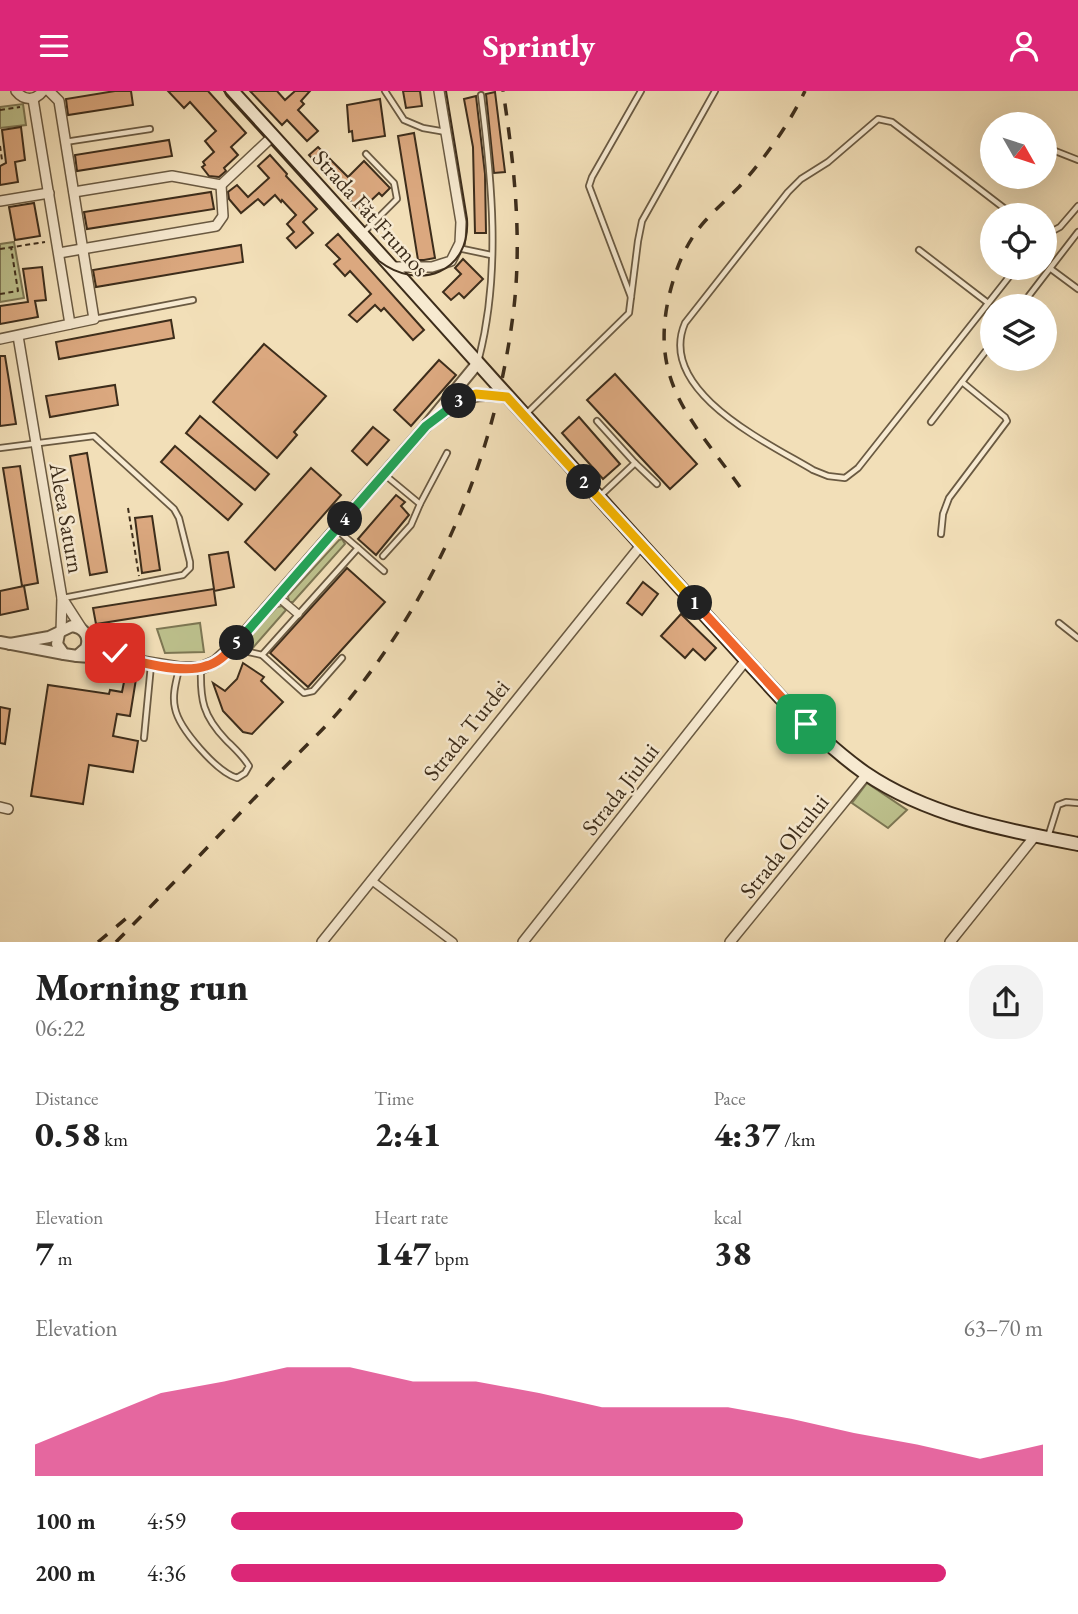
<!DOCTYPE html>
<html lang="en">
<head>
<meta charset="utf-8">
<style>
  :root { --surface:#fff; --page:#f2f2f2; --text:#222; --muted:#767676; --accent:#db2777 }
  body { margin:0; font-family:"EB Garamond",serif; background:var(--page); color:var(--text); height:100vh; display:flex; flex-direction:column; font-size:26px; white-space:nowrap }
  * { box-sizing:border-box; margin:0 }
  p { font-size:23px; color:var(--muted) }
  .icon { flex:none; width:38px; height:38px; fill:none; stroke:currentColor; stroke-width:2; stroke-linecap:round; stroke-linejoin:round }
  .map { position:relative; height:851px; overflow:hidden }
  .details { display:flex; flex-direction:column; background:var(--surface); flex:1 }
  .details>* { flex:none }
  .needle { width:46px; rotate:129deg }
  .controls { position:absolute; left:980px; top:21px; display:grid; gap:14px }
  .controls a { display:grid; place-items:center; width:77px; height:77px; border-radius:50%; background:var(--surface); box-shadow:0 7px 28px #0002; font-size:35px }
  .pin { position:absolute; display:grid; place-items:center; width:60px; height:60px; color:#fff; margin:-30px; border-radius:14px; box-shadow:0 4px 10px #0006 }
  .km { position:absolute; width:35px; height:35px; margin:-18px; border-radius:50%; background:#222; color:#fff; font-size:19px; line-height:35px; text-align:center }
  .round { display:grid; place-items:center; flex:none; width:74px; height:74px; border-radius:28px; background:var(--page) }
  .head { display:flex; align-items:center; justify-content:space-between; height:119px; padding:0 35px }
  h1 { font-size:38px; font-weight:800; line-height:52px }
  .stats { display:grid; grid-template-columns:repeat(3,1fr); gap:10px; height:119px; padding:7px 35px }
  .stats div { display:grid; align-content:center }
  .stats b { font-size:35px; font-weight:800 }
  .stats small { font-size:19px; font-weight:400 }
  .stats p { font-size:19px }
  .chart { height:196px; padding:14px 35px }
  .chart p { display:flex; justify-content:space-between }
  .chart svg { width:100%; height:126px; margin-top:7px; fill:var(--accent); opacity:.7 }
  ul { padding:0 35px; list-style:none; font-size:23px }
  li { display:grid; grid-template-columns:112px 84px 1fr; align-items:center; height:52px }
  li i { height:18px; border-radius:9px; background:var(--accent) }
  header { display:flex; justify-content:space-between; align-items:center; height:91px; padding:0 35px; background:var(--accent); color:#fff; font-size:32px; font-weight:800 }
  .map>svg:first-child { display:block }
  .green { fill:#bdc18d; stroke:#7d7754; stroke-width:2 }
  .building { fill:#dba87f; stroke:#3d2d1b; stroke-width:2 }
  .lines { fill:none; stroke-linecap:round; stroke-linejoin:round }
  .service-casing { stroke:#6a5a42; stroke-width:8 }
  .pedestrian-casing { stroke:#6a5a42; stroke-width:10 }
  .minor-casing { stroke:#6a5a42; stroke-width:12 }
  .tertiary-casing { stroke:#6a5a42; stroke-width:14 }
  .secondary-casing { stroke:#3d2d1b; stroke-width:16 }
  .path { stroke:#3d2d1b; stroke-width:2; stroke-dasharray:5 3.5; stroke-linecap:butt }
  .service { stroke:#f7ead1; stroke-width:4.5 }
  .pedestrian { stroke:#f7ead1; stroke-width:7 }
  .minor { stroke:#f7ead1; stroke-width:9 }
  .tertiary { stroke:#f7ead1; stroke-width:10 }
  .secondary { stroke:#f7ead1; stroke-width:12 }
  .tram { stroke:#3d2d1b; stroke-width:2 }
  .rail { stroke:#3d2d1b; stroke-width:3.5; stroke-dasharray:12 12; stroke-linecap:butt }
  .split-1-casing { stroke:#fff; stroke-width:14 }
  .split-2-casing { stroke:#fff; stroke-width:14 }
  .split-3-casing { stroke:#fff; stroke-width:14 }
  .split-4-casing { stroke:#fff; stroke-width:14 }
  .split-5-casing { stroke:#fff; stroke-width:14 }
  .split-6-casing { stroke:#fff; stroke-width:14 }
  .split-1 { stroke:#f0652b; stroke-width:9 }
  .split-2 { stroke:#f5b400; stroke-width:9 }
  .split-3 { stroke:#f5b400; stroke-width:9 }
  .split-4 { stroke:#22a559; stroke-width:9 }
  .split-5 { stroke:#22a559; stroke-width:9 }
  .split-6 { stroke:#f0652b; stroke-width:9 }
  .labels { text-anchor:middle; stroke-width:5; stroke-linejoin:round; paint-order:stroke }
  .street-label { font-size:23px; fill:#3d2d1b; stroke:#f7ead1 }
</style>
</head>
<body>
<header><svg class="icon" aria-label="menu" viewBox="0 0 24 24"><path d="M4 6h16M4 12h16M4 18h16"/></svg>Sprintly<svg class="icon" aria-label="person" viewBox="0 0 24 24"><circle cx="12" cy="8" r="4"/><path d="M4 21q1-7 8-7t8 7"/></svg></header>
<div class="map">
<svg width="1078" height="851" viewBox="0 0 1078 851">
  <rect width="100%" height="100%" fill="#f2dfb8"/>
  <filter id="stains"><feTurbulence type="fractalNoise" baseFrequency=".00286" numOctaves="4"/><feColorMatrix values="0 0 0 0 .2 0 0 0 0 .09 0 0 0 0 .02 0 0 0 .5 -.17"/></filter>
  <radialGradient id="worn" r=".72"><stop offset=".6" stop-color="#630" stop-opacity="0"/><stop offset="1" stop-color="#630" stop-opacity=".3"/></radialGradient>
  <g class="green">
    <path d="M23 13 26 34 0 37V16Z"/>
    <path d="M14 151 24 207 0 211V153Z"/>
    <path d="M342 448 345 453 293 511H289L288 505 339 449Z"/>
    <path d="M282 515 286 519 251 559 247 555 246 549 277 516Z"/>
    <path d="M200 532 204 561 165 562 157 538Z"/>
    <path d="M867 692 907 719 888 737 852 712Z"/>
  </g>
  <g class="building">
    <path d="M115 0H131L133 14 68 24 66 8Z"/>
    <path d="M168 0H208L246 42 231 56 238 64 224 77 226 80 219 86 209 85 202 76 205 74 203 71 214 61 205 50 216 40 190 11 184 17Z"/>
    <path d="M250 0H277L285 9 295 0H310L301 10 304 13 298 19 318 40 307 50 287 29 282 34Z"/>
    <path d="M403 0H420L422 15 406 17Z"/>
    <path d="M495 1 505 81 494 82 486 3Z"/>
    <path d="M476 5 485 83 486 142H475L473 56 464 8Z"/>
    <path d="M380 8 385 45 353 50 352 40 349 41 347 14Z"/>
    <path d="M21 36 25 69 15 71 18 91 0 94V75L6 72 2 39Z"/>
    <path d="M414 42 435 167 424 169H418L398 45Z"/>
    <path d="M169 49 172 65 77 80 75 64Z"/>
    <path d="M318 56 348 86 364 70 390 97 382 105 379 102 360 120 309 64Z"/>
    <path d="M270 64 287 83 286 85 317 118 303 131 313 142 296 157 287 147 294 141 287 133 296 124 282 109 281 111 275 104 264 114 258 108 241 122 229 108 228 101 237 94 248 106 269 87 258 75Z"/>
    <path d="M211 101 214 118 87 138 84 121Z"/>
    <path d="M34 112 40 145 15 149 9 116Z"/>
    <path d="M338 143 424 239 413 249 384 217 381 220 375 214 357 231 349 224 371 203 350 180 345 185 334 173 340 168 326 154Z"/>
    <path d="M241 154 243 171 96 196 93 179Z"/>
    <path d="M463 168 483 188 464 207 459 202 451 209 443 201 461 183 455 177Z"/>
    <path d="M42 176 46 209 35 210 38 226 0 233V215L28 211 23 178Z"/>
    <path d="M171 229 174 247 59 268 56 251Z"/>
    <path d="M264 253 326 305 294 341 297 344 277 367 213 311Z"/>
    <path d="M0 265H5L16 333 0 335Z"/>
    <path d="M439 269 456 284 411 335 394 319Z"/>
    <path d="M615 283 697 373 670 398 587 309Z"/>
    <path d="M115 294 118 314 50 326 46 305Z"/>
    <path d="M200 325 269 383 255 399 186 342Z"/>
    <path d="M579 326 620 373 603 388 562 342Z"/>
    <path d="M373 336 389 349 367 374 352 360Z"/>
    <path d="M175 355 242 413 228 429 161 371Z"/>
    <path d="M87 362 107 481 90 484 70 365Z"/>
    <path d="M20 375 38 492 22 495 3 377Z"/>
    <path d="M311 377 341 404 275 479 245 451Z"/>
    <path d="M396 404 405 411 401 415 409 424 376 464 358 448Z"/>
    <path d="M152 425 160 479 142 482 135 427Z"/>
    <path d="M228 461 234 496 214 500 216 514 96 533 93 517 214 498 209 464Z"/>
    <path d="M347 477 385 511 308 596 270 562Z"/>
    <path d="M643 491 658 503 642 524 627 512Z"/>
    <path d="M24 495 28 518 0 524V500Z"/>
    <path d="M681 523 716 557 705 569 693 558 685 567 661 545Z"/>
    <path d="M243 572 264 586 261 590 283 611 252 643 243 641 223 620 213 592 225 600 237 588Z"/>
    <path d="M125 586 136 588 130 625 117 623 113 645 138 650 133 681 89 674 83 713 31 705 48 594 109 603 110 599 122 601Z"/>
    <path d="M0 616 10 618 5 653 0 652Z"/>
  </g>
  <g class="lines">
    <defs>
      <g id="service">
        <path d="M385 0 404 29 423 37 446 41"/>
        <path d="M1008 29 1013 33"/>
        <path d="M65 51 150 38"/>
        <path d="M1045 56 1078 69"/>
        <path d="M1013 124 892 31 878 28 828 71 801 88 788 101 685 232C656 300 768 352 813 379L828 385 845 387 858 377 1016 177"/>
        <path d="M363 142 397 108 394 92 366 63"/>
        <path d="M1045 144 1060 136 1078 115"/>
        <path d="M458 157 491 164"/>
        <path d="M919 159 988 212"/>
        <path d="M1051 178 1078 198"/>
        <path d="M631 206 589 95 592 86 641 0"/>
        <path d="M1021 215 1078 141"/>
        <path d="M94 228 193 209"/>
        <path d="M479 267C501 181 492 90 481 4"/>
        <path d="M525 324 629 222 638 150 642 130 715 0"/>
        <path d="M597 330 635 372 599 406"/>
        <path d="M931 331 992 252"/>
        <path d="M0 357 94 345 174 418 179 427 190 471V477L183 484 63 507"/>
        <path d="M635 372 657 393"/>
        <path d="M420 413 447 362"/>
        <path d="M337 439 358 457"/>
        <path d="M941 443 943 423 949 407 1007 330 1005 326 962 291"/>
        <path d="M383 465 411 434 420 413 385 384"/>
        <path d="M1059 532 1078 547"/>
        <path d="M238 551 249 561 262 564 304 602 313 600 342 567"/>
        <path d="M262 564 358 457 384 480"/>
        <path d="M179 578C176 591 172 604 175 617 179 638 217 681 237 687L245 682 249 675C243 665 234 657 226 649 203 625 200 609 201 577"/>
        <path d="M144 647 151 574"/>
        <path d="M1048 746 1058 714 1066 711 1078 712"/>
      </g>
      <g id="pedestrian">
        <path d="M277 505 298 523"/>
        <path d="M371 789 453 851"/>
      </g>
      <g id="minor">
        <path d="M16 0C24 10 35 10 43 0"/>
        <path d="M33 8 70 233"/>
        <path d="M221 94 273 45"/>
        <path d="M74 101 172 85 221 94"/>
        <path d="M0 110 49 102"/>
        <path d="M59 162 216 135 223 125 221 94"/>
        <path d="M392 176H432L451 170 460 152 461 131 439 0"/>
        <path d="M18 245 62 507 61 541"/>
        <path d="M0 248 94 228 59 10 49 0"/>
        <path d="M62 507 82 538"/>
        <path d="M0 716 8 718"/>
        <path d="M322 851 642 453"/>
        <path d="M523 851 746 569"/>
        <path d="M730 851 867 683"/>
        <path d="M950 851 1035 745"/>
      </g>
      <g id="tertiary">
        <path d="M442 323C466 304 477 301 507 306"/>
        <path d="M85 542 128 568"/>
        <path d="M0 551 64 563"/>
        <path d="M10 553 49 546 72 535C84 537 90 545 86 557L77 565 64 563 57 553 59 543"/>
        <path d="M77 565 130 569 179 577H201L215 571 237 551 426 335 477 273"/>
      </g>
      <path id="secondary" d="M232 0C416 201 596 406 781 607 807 634 834 660 865 682 928 725 1005 739 1078 753"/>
    </defs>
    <use href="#service" class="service-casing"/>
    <use href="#pedestrian" class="pedestrian-casing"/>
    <use href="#minor" class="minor-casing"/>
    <use href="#tertiary" class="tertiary-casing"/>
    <use href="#secondary" class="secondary-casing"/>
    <g class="path">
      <path d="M0 19 20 16"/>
      <path d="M0 55 2 69 0 70"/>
      <path d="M0 158 45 151"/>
      <path d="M0 203 18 200 11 156"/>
      <path d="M128 417 139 485"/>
    </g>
    <use href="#service" class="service"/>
    <use href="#pedestrian" class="pedestrian"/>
    <use href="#minor" class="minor"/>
    <use href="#tertiary" class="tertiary"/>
    <use href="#secondary" class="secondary"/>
    <path class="tram" d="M224 0 379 170C419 201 471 181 467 128L446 0"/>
    <g class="rail">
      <path d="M740 396C691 328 648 290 670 201 677 174 687 150 705 130 716 118 728 107 739 96 765 67 788 35 805 0"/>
      <path d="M98 851 129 825"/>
      <path d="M116 851C168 798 219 744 270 691 296 664 324 639 347 611 440 498 497 360 514 216 522 145 514 71 503 0"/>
    </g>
  </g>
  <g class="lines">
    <defs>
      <path id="split-1" d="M695 512 806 633"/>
      <path id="split-2" d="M584 391 695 512"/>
      <path id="split-3" d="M459 310 476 303 507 306 584 391"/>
      <path id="split-4" d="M345 428 426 335 459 310"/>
      <path id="split-5" d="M237 552 345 428"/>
      <path id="split-6" d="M115 562C136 572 183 583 206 575 219 572 228 561 237 552"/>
    </defs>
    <use href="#split-1" class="split-1-casing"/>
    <use href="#split-2" class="split-2-casing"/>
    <use href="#split-3" class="split-3-casing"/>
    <use href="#split-4" class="split-4-casing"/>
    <use href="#split-5" class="split-5-casing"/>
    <use href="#split-6" class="split-6-casing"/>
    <use href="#split-1" class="split-1"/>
    <use href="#split-2" class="split-2"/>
    <use href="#split-3" class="split-3"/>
    <use href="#split-4" class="split-4"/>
    <use href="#split-5" class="split-5"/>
    <use href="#split-6" class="split-6"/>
  </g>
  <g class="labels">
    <g class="street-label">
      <text transform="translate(371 122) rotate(48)" y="8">Strada Făt Frumos</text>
      <text transform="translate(67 427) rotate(80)" y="8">Aleea Saturn</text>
      <text transform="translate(466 639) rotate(-51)" y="8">Strada Turdei</text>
      <text transform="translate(620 698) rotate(-52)" y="8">Strada Jiului</text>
      <text transform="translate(784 755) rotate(-51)" y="8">Strada Oltului</text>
    </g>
  </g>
  <rect width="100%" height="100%" filter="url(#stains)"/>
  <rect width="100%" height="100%" fill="url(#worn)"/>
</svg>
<div class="controls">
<a><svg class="needle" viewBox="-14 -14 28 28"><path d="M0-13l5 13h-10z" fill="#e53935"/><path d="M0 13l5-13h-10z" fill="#767676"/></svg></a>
<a><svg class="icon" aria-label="locate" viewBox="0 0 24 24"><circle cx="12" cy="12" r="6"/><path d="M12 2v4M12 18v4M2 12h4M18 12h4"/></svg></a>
<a><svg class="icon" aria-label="layers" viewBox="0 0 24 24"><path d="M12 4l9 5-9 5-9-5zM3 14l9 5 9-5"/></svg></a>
</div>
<div class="pin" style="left:806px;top:633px;background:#1e9e55"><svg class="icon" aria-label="arrive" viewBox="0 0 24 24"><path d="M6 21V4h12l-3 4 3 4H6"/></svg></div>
<div class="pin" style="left:115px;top:562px;background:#d93025"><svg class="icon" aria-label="check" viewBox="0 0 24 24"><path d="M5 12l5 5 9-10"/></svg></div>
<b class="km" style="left:695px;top:512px">1</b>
<b class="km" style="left:584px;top:391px">2</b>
<b class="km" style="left:459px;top:310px">3</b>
<b class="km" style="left:345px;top:428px">4</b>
<b class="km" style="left:237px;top:552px">5</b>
</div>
<section class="details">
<div class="head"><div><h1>Morning run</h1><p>06:22</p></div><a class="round"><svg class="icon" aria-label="share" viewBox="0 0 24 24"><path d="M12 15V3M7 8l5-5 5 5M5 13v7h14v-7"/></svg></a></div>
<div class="stats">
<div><p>Distance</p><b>0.58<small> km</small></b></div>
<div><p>Time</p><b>2:41</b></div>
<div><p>Pace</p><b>4:37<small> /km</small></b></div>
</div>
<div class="stats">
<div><p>Elevation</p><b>7<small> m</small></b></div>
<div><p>Heart rate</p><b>147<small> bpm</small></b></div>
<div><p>kcal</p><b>38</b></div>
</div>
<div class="chart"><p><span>Elevation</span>63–70 m</p>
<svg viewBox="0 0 160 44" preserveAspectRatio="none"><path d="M0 44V33L10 24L20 15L30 11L40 6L50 6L60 11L70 11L80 15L90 20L100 20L110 20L120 24L130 29L140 33L150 38L160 33V44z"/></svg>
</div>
<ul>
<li><b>100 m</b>4:59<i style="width:63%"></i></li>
<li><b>200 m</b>4:36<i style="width:88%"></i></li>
</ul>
</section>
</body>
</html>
